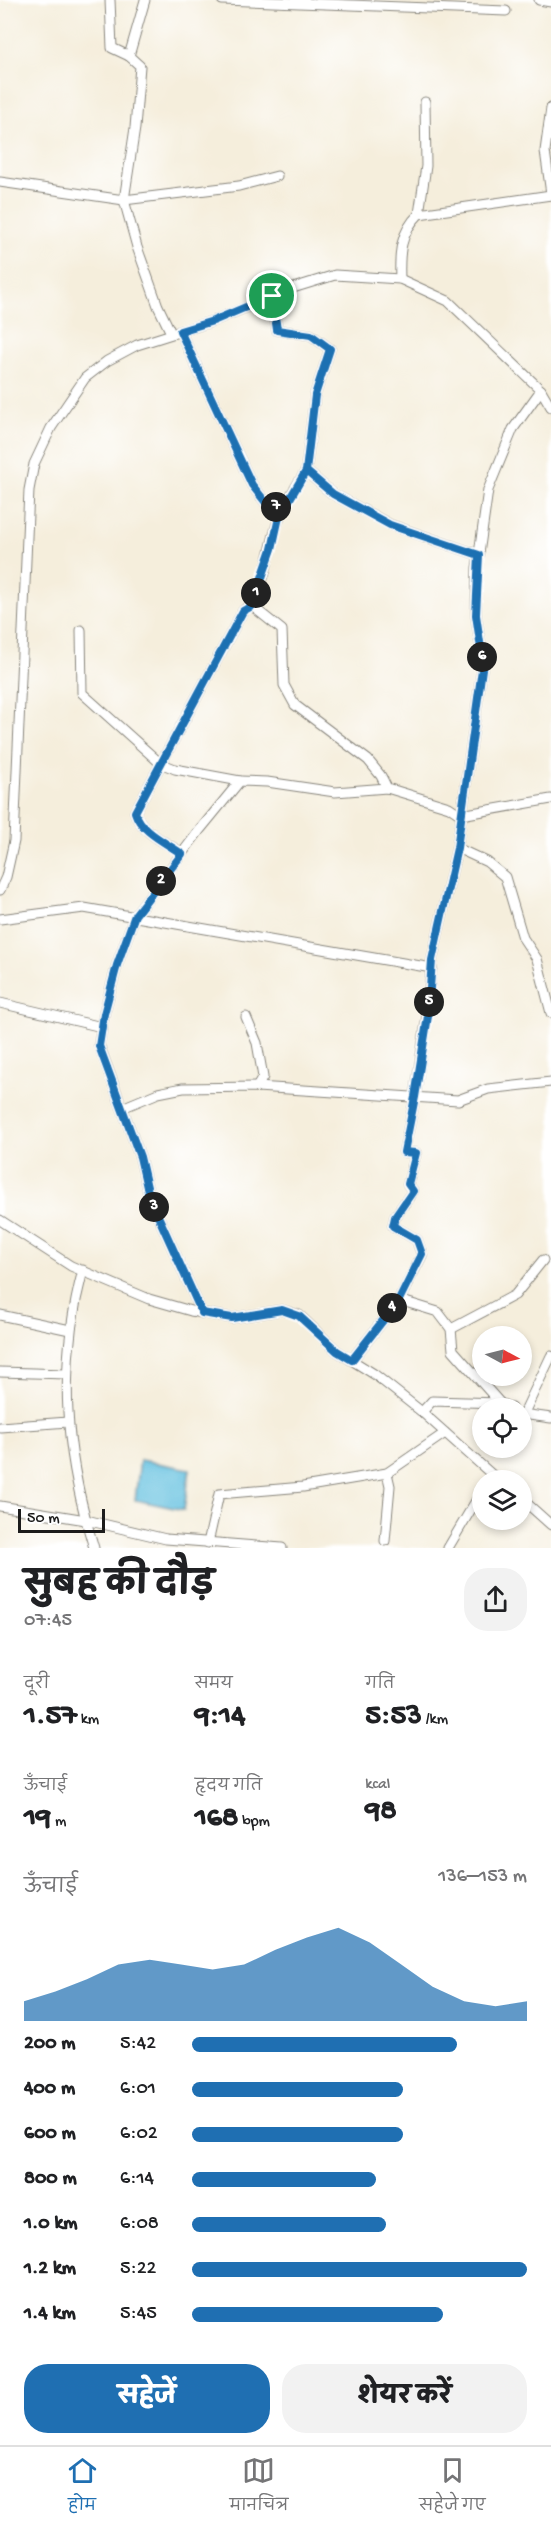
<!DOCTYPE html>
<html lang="hi">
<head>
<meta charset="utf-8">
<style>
  :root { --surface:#fff; --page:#f2f2f2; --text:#202124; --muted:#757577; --line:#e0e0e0; --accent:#1f6fb2 }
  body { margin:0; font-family:"Gochi Hand","Playpen Sans Deva",sans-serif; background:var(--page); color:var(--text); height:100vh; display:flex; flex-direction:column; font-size:22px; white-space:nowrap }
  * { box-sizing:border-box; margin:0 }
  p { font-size:20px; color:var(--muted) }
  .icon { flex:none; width:33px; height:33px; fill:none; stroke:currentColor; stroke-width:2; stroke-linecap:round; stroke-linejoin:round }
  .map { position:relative; height:1548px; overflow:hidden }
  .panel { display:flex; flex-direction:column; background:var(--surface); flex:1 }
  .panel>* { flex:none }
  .needle { width:39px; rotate:97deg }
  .buttons { position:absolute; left:472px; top:1326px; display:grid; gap:12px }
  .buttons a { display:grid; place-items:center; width:60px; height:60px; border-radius:50%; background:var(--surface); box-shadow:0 3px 9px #0003; font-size:30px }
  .scale { position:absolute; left:18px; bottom:15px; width:87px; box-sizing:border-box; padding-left:6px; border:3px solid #1c1c1c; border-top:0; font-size:16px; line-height:21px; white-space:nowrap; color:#1c1c1c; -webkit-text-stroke:4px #fff; paint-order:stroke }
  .pin { position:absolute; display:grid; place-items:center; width:51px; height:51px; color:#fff; margin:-26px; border:3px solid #fff; border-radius:50%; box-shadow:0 2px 6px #0007 }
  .km { position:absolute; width:30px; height:30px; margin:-15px; border-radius:50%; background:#222; color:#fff; font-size:16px; line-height:30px; text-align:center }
  .round { display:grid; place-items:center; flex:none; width:63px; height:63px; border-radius:24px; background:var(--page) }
  .summary { display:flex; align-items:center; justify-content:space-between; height:102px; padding:0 24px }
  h1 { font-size:33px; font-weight:800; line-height:45px }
  .stats { display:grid; grid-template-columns:repeat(3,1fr); gap:9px; height:102px; padding:6px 24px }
  .stats div { display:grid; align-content:center }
  .stats b { font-size:30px; font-weight:800 }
  .stats small { font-size:16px; font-weight:400 }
  .stats p { font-size:16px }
  .chart { height:168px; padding:12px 24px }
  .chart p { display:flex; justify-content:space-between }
  .chart svg { width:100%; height:108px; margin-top:6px; fill:var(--accent); opacity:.7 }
  .cta { display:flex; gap:12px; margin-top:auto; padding:12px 24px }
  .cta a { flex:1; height:69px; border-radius:24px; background:var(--accent); color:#fff; font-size:24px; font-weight:800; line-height:69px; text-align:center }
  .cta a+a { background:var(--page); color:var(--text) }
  ul { padding:0 24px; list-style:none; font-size:20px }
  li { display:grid; grid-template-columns:96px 72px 1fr; align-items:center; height:45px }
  li i { height:15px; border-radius:8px; background:var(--accent) }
  .dock { display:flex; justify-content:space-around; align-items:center; height:84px; border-top:2px solid var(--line); background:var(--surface); font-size:16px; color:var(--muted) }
  .dock a { display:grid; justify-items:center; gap:3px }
  .dock .active { color:var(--accent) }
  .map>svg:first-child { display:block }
  .water { fill:#61bfdf; stroke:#3e6e7e; stroke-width:1.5 }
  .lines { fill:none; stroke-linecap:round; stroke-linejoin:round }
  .minor-casing { stroke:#88857c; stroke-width:11 }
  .minor { stroke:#fff; stroke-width:9 }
  .route-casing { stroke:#fff; stroke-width:12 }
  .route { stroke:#1f6fb2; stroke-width:8 }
</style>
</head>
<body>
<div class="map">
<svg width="551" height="1548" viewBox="0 0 551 1548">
  <rect width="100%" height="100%" fill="#fff"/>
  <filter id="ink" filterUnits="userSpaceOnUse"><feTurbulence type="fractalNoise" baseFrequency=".0167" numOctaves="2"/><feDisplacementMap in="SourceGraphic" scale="12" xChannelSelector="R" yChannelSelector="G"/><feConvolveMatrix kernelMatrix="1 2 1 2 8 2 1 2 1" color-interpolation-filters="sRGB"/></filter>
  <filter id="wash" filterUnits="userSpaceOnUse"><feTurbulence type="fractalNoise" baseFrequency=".008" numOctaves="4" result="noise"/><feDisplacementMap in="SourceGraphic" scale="24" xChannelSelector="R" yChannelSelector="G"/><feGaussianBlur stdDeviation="1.35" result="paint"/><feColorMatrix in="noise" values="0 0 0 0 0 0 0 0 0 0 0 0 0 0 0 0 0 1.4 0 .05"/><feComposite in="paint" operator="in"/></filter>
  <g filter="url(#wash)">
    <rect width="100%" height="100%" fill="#f5eedc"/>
    <path class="water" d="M140 1460 190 1469 184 1510 135 1500Z"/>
  </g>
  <g filter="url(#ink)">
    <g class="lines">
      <defs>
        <g id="minor">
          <path d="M110 0 112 48 129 56 140 66 135 128 124 200 137 247 158 306 171 333"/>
          <path d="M222 0 506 11"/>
          <path d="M539 0 551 2"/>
          <path d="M129 56 145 0"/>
          <path d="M551 108 545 151 551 194"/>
          <path d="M0 182 124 200 239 186 277 176"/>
          <path d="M419 214 426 166 425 102"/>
          <path d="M400 279C399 253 400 233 419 214L551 195"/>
          <path d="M272 296 277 330 311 335 330 349 315 395 306 471"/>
          <path d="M180 331 252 485 267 504 284 509"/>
          <path d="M252 606 282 630 284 685 295 705 368 760 381 776 387 788"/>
          <path d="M81 630 82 693 160 763 175 769 240 781"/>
          <path d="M457 848 487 862 505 877 523 938 537 959 551 1013"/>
          <path d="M182 853C165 842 141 832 135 812L243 611C267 595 269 541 280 516 286 500 297 486 306 471L333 494 391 525 479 555"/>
          <path d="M0 890 6 877 14 841 29 490 34 464 51 428 85 378 107 361 137 345 213 321 293 288 335 275 400 279 448 301 541 390 551 407"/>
          <path d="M0 919 84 908 432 968"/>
          <path d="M0 1003 102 1027"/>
          <path d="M246 1017 257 1043 263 1077 257 1087"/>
          <path d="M122 1108 158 1093 183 1088 257 1087 458 1100 488 1089 551 1082"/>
          <path d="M0 1220 71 1266 149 1299 191 1311 232 1318 282 1310 299 1315 337 1351 374 1374 422 1412 498 1480"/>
          <path d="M83 1270C57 1367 65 1454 94 1548"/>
          <path d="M399 1300 422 1255 417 1240 393 1226 395 1217 413 1191 408 1184 416 1153 404 1152 415 1097 427 1016 432 960 457 848 483 662 476 615 477 568 488 490 513 429 541 390"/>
          <path d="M202 1313 149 1196 140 1157 99 1045 104 1014 117 965 135 915 199 831 240 781 267 782 335 792 387 788 449 807 461 815 551 799"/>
          <path d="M0 1315 70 1330"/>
          <path d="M451 1329 515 1295 543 1260"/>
          <path d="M352 1360 399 1300 438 1312 451 1329 453 1350 500 1403"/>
          <path d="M0 1372 66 1374"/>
          <path d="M422 1412 432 1401 500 1403 511 1408"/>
          <path d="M522 1414 551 1418"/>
          <path d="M523 1415 551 1356"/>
          <path d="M0 1427 68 1422"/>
          <path d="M522 1499 551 1525"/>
          <path d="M0 1506 86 1520 166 1539 282 1548"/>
          <path d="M385 1541 390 1486 387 1473"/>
          <path d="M208 1543 219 1494 303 1487 387 1473 445 1433"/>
          <path d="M448 1548 483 1489"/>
        </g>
      </defs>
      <use href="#minor" class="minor-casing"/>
      <use href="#minor" class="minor"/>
    </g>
  </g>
  <g class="lines" filter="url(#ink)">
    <defs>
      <path id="route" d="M272 296 277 330 311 335 330 349 315 395 306 471 279 517 272 549 252 606 243 611 135 812C141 832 165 842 182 854L135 915 117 965 104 1014 99 1046 140 1157 149 1196 202 1313 232 1318 282 1310 299 1316 337 1351 352 1360 399 1300 422 1254 417 1240 393 1226 395 1217 413 1191 408 1184 416 1153 404 1152 415 1097 428 1016 432 960 457 848 483 662 476 615 479 555 390 525 333 494 306 471 284 509 267 504 252 485 180 331 213 321 272 296"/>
    </defs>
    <use href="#route" class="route-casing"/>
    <use href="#route" class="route"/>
  </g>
</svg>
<div class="buttons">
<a><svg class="needle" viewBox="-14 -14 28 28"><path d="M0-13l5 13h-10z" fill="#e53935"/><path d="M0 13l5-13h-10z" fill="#757577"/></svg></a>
<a><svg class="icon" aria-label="locate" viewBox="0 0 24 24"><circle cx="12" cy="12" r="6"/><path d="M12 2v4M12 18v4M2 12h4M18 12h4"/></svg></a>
<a><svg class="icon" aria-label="layers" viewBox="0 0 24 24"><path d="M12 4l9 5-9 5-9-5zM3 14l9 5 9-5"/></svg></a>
</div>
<div class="scale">50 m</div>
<div class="pin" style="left:272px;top:296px;background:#1e9e55"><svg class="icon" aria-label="arrive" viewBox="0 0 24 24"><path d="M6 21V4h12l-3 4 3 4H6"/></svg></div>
<b class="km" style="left:256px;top:593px">1</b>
<b class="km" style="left:161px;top:881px">2</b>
<b class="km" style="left:154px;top:1207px">3</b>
<b class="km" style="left:392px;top:1308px">4</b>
<b class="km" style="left:429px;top:1002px">5</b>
<b class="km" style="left:482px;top:657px">6</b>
<b class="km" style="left:276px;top:507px">7</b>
</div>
<section class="panel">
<div class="summary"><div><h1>सुबह की दौड़</h1><p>07:45</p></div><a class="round"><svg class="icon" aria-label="share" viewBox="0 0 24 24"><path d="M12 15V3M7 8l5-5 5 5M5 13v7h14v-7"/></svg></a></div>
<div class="stats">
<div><p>दूरी</p><b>1.57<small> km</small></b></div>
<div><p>समय</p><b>9:14</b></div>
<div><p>गति</p><b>5:53<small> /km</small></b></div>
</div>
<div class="stats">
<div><p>ऊँचाई</p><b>19<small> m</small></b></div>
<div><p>हृदय गति</p><b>168<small> bpm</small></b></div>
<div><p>kcal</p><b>98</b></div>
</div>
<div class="chart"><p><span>ऊँचाई</span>136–153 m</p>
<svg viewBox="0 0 160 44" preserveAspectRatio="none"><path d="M0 44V36L10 32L20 27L30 21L40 19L50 21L60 23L70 21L80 15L90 10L100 6L110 12L120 21L130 30L140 36L150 38L160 36V44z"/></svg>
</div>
<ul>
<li><b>200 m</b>5:42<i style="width:79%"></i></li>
<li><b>400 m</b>6:01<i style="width:63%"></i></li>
<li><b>600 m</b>6:02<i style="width:63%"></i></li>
<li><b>800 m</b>6:14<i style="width:55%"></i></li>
<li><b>1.0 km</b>6:08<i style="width:58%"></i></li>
<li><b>1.2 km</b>5:22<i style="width:100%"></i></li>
<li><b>1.4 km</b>5:45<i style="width:75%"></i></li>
</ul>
<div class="cta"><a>सहेजें</a><a>शेयर करें</a></div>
</section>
<nav class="dock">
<a class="active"><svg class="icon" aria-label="home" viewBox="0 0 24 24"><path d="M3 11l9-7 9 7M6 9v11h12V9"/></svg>होम</a>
<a><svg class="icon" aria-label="map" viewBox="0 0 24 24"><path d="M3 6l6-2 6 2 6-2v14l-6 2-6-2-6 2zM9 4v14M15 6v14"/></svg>मानचित्र</a>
<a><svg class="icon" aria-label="saved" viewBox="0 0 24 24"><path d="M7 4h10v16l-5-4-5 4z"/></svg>सहेजे गए</a>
</nav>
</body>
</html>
